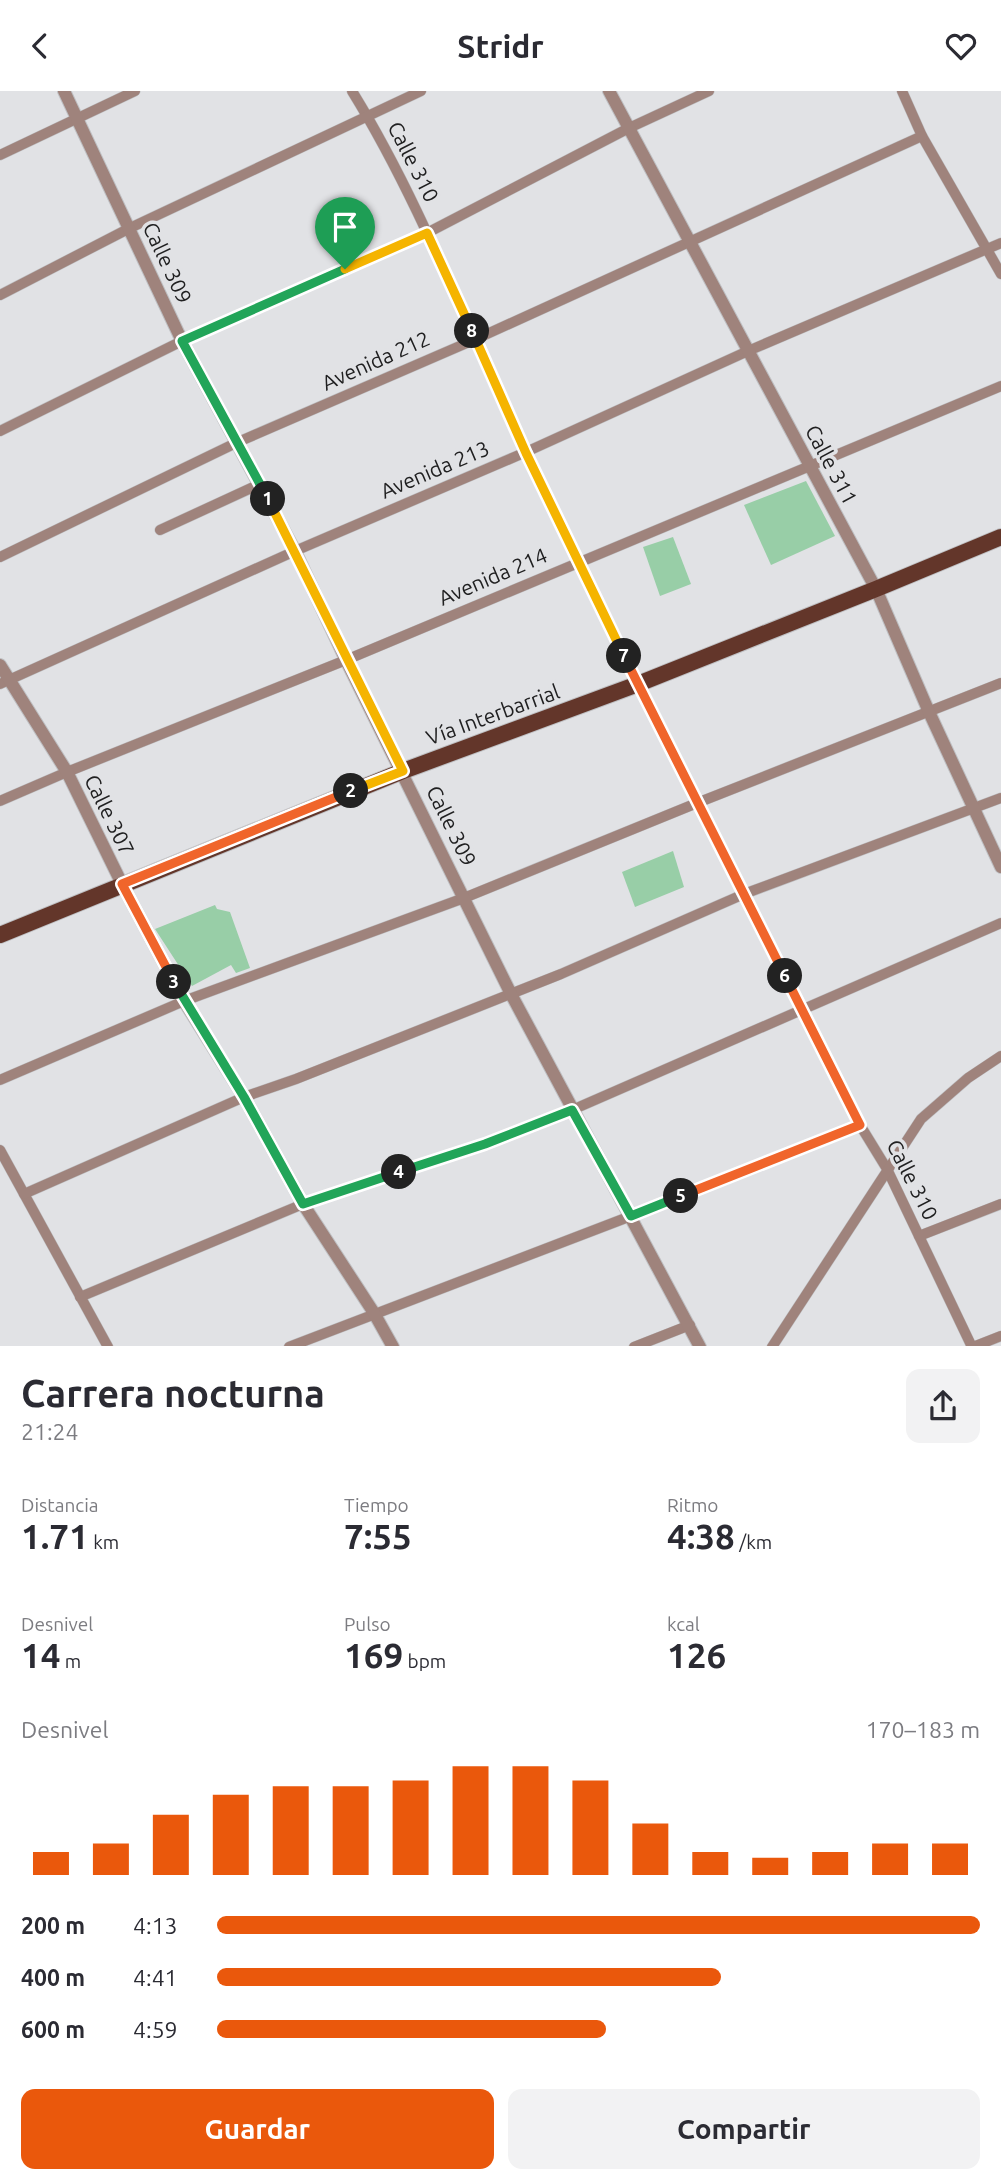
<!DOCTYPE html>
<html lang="es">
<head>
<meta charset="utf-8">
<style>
  :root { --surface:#fff; --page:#f2f2f3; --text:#2b2b33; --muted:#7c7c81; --accent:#ea580c }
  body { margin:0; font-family:Ubuntu,sans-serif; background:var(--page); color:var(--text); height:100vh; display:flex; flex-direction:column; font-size:26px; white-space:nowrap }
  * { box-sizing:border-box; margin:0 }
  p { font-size:23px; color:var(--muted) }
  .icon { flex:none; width:38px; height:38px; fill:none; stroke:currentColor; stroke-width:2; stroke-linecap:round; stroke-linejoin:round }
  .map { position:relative; height:1255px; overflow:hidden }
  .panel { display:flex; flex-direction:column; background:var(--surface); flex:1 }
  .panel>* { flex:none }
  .pin { position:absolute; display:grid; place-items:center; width:60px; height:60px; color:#fff; margin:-72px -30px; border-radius:50% 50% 50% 0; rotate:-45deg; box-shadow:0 0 7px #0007 }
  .pin .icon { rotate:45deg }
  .km { position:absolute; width:35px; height:35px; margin:-18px; border-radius:50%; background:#222; color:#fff; font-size:19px; line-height:35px; text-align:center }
  .round { display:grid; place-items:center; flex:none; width:74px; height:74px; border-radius:14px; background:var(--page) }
  .overview { display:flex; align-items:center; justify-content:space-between; height:119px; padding:0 21px }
  h1 { font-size:38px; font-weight:600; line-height:52px }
  .figures { display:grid; grid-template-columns:repeat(3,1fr); gap:10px; height:119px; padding:7px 21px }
  .figures div { display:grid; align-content:center }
  .figures b { font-size:35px; font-weight:600 }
  .figures small { font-size:19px; font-weight:400 }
  .figures p { font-size:19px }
  .chart { height:196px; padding:14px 21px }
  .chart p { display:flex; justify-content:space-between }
  .chart svg { width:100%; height:126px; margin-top:7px; stroke:var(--accent); stroke-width:6 }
  .button { display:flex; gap:14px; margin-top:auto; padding:14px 21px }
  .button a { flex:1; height:80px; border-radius:14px; background:var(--accent); color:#fff; font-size:28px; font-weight:600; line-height:80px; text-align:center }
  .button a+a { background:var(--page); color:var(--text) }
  ul { padding:0 21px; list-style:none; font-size:23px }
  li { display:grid; grid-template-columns:112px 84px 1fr; align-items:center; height:52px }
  li i { height:18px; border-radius:9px; background:var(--accent) }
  header { display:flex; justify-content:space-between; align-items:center; height:91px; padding:0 21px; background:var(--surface); font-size:32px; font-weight:600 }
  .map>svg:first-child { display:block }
  .green { fill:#98cea7 }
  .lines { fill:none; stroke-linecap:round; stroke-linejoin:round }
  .minor-casing { stroke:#bebfc2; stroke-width:11 }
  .tertiary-casing { stroke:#bebfc2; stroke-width:14 }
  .primary-casing { stroke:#bebfc2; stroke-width:18 }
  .minor { stroke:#9f837c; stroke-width:10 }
  .tertiary { stroke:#9f837c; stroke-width:12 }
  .primary { stroke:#63362a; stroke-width:16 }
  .split-1-casing { stroke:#fff; stroke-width:14 }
  .split-2-casing { stroke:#fff; stroke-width:14 }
  .split-3-casing { stroke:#fff; stroke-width:14 }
  .split-4-casing { stroke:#fff; stroke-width:14 }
  .split-5-casing { stroke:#fff; stroke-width:14 }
  .split-6-casing { stroke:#fff; stroke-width:14 }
  .split-7-casing { stroke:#fff; stroke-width:14 }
  .split-8-casing { stroke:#fff; stroke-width:14 }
  .split-9-casing { stroke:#fff; stroke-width:14 }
  .split-1 { stroke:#22a559; stroke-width:9 }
  .split-2 { stroke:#f5b400; stroke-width:9 }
  .split-3 { stroke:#f0652b; stroke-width:9 }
  .split-4 { stroke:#22a559; stroke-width:9 }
  .split-5 { stroke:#22a559; stroke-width:9 }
  .split-6 { stroke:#f0652b; stroke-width:9 }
  .split-7 { stroke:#f0652b; stroke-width:9 }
  .split-8 { stroke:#f5b400; stroke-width:9 }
  .split-9 { stroke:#f5b400; stroke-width:9 }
  .labels { text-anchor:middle; stroke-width:7; stroke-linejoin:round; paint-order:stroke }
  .street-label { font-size:21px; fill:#202021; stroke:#e1e2e5 }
</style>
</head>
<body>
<header><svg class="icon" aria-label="back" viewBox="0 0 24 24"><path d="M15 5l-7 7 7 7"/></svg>Stridr<svg class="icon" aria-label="heart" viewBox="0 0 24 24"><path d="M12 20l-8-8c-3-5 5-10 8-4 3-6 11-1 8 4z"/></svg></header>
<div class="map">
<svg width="1001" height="1256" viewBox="0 0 1001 1256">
  <rect width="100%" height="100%" fill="#e1e2e5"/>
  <g class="green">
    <path d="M806 390 835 445 771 474 744 414Z"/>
    <path d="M673 446 691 493 660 505 643 456Z"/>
    <path d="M673 760 684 796 635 816 622 781Z"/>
    <path d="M215 814 217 818 230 821 250 877 236 882 231 874 192 895 155 838Z"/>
  </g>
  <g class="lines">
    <defs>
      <g id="minor">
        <path d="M352 0C423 115 469 243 527 365 636 589 749 811 860 1034L887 1078 972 1256"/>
        <path d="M902 0 922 45 1001 183"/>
        <path d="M0 64 135 0"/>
        <path d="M0 204 130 137 421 0"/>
        <path d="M0 340 182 250 427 142 629 37 709 0"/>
        <path d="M160 439 260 393"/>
        <path d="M0 466 238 351 476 248 922 45"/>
        <path d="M0 593 295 460 526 361 748 260 1001 152"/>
        <path d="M0 710 67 681 346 569 1001 295"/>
        <path d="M0 989 184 910 464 807 697 712 1001 592"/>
        <path d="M0 1059 108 1256"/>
        <path d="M24 1103 244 1006 296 988 561 883 744 803 1001 707"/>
        <path d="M919 1145 1001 1113"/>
        <path d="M80 1206 303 1113 485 1053 572 1019 1001 832"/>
        <path d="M289 1256 631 1125 860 1034"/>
        <path d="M634 1256 690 1234"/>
        <path d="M772 1256 921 1028 968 987 1001 965"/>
        <path d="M973 1256 1001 1245"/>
      </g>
      <g id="tertiary">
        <path d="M64 0 182 250 295 460 346 569 511 903 700 1256"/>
        <path d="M609 0 876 498 929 621 1001 776"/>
        <path d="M0 574 67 681 122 793 184 910 244 1006 303 1113 374 1222 393 1256"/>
      </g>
      <path id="primary" d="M0 844 403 680 638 593 876 498 1001 446"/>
    </defs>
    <use href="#minor" class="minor-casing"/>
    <use href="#tertiary" class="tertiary-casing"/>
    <use href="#primary" class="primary-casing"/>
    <use href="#minor" class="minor"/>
    <use href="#tertiary" class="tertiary"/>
    <use href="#primary" class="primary"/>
  </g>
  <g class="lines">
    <defs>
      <path id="split-1" d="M268 408 182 250 345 178"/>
      <path id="split-2" d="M268 408 403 680 351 700"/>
      <path id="split-3" d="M174 891 122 793 351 700"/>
      <path id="split-4" d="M174 891 244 1006 303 1113 399 1081"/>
      <path id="split-5" d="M399 1081 485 1053 572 1019 631 1125 681 1105"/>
      <path id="split-6" d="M681 1105 860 1034 785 885"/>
      <path id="split-7" d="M624 565 785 885"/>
      <path id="split-8" d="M472 240 526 362 624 565"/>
      <path id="split-9" d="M345 178 427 142 472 240"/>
    </defs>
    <use href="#split-1" class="split-1-casing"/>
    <use href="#split-2" class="split-2-casing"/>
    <use href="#split-3" class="split-3-casing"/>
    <use href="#split-4" class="split-4-casing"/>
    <use href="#split-5" class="split-5-casing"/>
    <use href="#split-6" class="split-6-casing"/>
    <use href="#split-7" class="split-7-casing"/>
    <use href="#split-8" class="split-8-casing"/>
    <use href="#split-9" class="split-9-casing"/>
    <use href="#split-1" class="split-1"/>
    <use href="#split-2" class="split-2"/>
    <use href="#split-3" class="split-3"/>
    <use href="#split-4" class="split-4"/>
    <use href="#split-5" class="split-5"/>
    <use href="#split-6" class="split-6"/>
    <use href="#split-7" class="split-7"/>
    <use href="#split-8" class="split-8"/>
    <use href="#split-9" class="split-9"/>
  </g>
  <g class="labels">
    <g class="street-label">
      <text transform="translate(413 71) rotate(63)" y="7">Calle 310</text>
      <text transform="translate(167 172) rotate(65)" y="7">Calle 309</text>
      <text transform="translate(376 270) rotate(-24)" y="7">Avenida 212</text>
      <text transform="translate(831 374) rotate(62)" y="7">Calle 311</text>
      <text transform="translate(435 379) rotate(-23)" y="7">Avenida 213</text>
      <text transform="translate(493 486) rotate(-23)" y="7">Avenida 214</text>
      <text transform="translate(493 624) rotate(-20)" y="7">Vía Interbarrial</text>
      <text transform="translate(109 724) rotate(64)" y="7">Calle 307</text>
      <text transform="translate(451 735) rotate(64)" y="7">Calle 309</text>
      <text transform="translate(912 1089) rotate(63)" y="7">Calle 310</text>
    </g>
  </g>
</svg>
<div class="pin" style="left:345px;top:178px;background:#1e9e55"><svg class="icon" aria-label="arrive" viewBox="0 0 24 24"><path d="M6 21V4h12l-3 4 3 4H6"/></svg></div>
<b class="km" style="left:268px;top:408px">1</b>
<b class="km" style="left:351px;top:700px">2</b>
<b class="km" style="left:174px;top:891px">3</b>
<b class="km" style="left:399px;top:1081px">4</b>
<b class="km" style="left:681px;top:1105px">5</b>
<b class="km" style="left:785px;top:885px">6</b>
<b class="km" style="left:624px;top:565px">7</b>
<b class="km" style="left:472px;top:240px">8</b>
</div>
<section class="panel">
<div class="overview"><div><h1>Carrera nocturna</h1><p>21:24</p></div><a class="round"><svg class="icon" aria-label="share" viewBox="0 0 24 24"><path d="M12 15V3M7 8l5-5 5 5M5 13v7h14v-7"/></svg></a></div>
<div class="figures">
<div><p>Distancia</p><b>1.71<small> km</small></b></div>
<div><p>Tiempo</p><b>7:55</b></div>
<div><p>Ritmo</p><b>4:38<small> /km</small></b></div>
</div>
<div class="figures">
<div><p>Desnivel</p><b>14<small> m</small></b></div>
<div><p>Pulso</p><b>169<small> bpm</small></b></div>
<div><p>kcal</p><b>126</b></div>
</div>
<div class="chart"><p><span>Desnivel</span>170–183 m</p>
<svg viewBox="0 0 160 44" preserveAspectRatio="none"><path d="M5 44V36M15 44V33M25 44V23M35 44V16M45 44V13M55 44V13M65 44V11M75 44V6M85 44V6M95 44V11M105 44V26M115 44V36M125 44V38M135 44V36M145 44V33M155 44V33"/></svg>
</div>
<ul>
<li><b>200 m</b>4:13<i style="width:100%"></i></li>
<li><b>400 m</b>4:41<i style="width:66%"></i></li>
<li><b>600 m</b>4:59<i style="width:51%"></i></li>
</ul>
<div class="button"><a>Guardar</a><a>Compartir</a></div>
</section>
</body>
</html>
